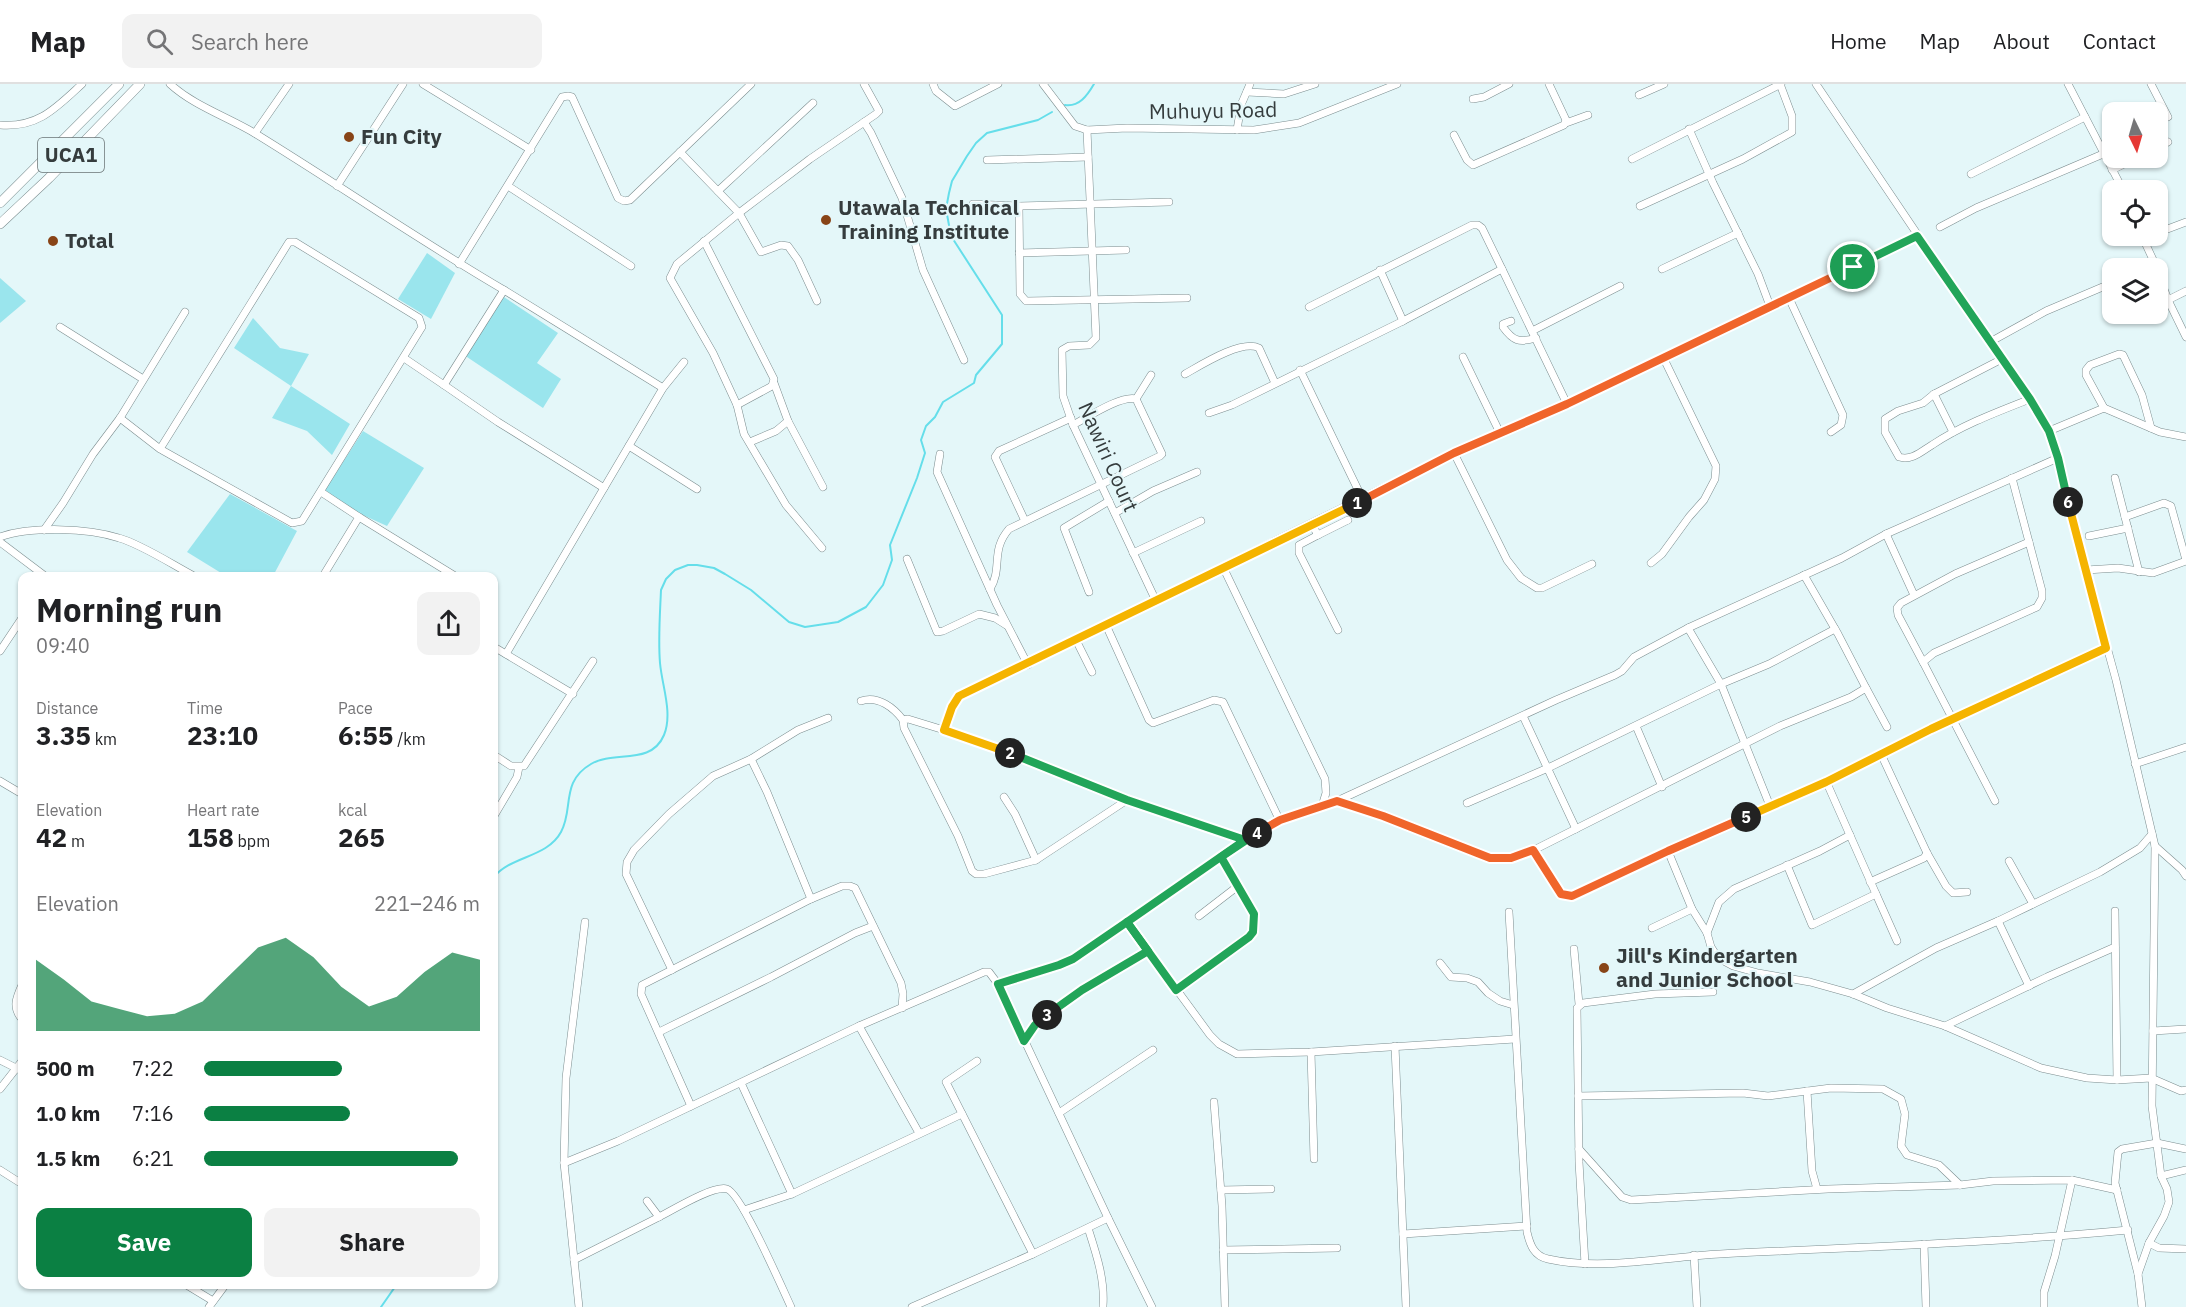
<!DOCTYPE html>
<html lang="en">
<head>
<meta charset="utf-8">
<style>
  :root { --surface:#fff; --page:#f2f2f2; --text:#202124; --muted:#757577; --line:#e0e0e0; --accent:#0b8043 }
  body { margin:0; font-family:"IBM Plex Sans",sans-serif; background:var(--page); color:var(--text); height:100vh; display:flex; flex-direction:column; font-size:22px; white-space:nowrap }
  * { box-sizing:border-box; margin:0 }
  p { font-size:20px; color:var(--muted) }
  .icon { flex:none; width:33px; height:33px; fill:none; stroke:currentColor; stroke-width:2; stroke-linecap:round; stroke-linejoin:round }
  .map { position:relative; flex:1; overflow:hidden }
  .details { position:absolute; left:18px; top:488px; width:480px; height:717px; display:flex; flex-direction:column; background:var(--surface); border-radius:12px; box-shadow:0 2px 4px #0004 }
  .details>* { flex:none }
  .needle { width:39px; rotate:175deg }
  .fabs { position:absolute; left:2102px; top:18px; display:grid; gap:12px }
  .fabs a { display:grid; place-items:center; width:66px; height:66px; border-radius:12px; background:var(--surface); box-shadow:0 2px 4px #0004; font-size:30px }
  .pin { position:absolute; display:grid; place-items:center; width:51px; height:51px; color:#fff; margin:-26px; border:3px solid #fff; border-radius:50%; box-shadow:0 2px 6px #0007 }
  .km { position:absolute; width:30px; height:30px; margin:-15px; border-radius:50%; background:#222; color:#fff; font-size:16px; line-height:30px; text-align:center }
  .round { display:grid; place-items:center; flex:none; width:63px; height:63px; border-radius:12px; background:var(--page) }
  .head { display:flex; align-items:center; justify-content:space-between; height:102px; padding:0 18px }
  h1 { font-size:33px; font-weight:700; line-height:45px }
  .metrics { display:grid; grid-template-columns:repeat(3,1fr); gap:9px; height:102px; padding:6px 18px }
  .metrics div { display:grid; align-content:center }
  .metrics b { font-size:26px; font-weight:700 }
  .metrics small { font-size:16px; font-weight:400 }
  .metrics p { font-size:16px }
  .chart { height:168px; padding:12px 18px }
  .chart p { display:flex; justify-content:space-between }
  .chart svg { width:100%; height:108px; margin-top:6px; fill:var(--accent); opacity:.7 }
  .primary-button { display:flex; gap:12px; margin-top:auto; padding:12px 18px }
  .primary-button a { flex:1; height:69px; border-radius:12px; background:var(--accent); color:#fff; font-size:24px; font-weight:700; line-height:69px; text-align:center }
  .primary-button a+a { background:var(--page); color:var(--text) }
  ul { padding:0 18px; list-style:none; font-size:20px }
  li { display:grid; grid-template-columns:96px 72px 1fr; align-items:center; height:45px }
  li i { height:15px; border-radius:8px; background:var(--accent) }
  header { display:flex; align-items:center; gap:36px; box-sizing:border-box; height:84px; padding:0 30px; background:var(--surface); border-bottom:2px solid var(--line) }
  header strong { font-size:28px }
  nav { display:flex; gap:33px; margin-inline-start:auto; font-size:21px }
  .search { width:420px; height:54px; background:var(--page); display:flex; align-items:center; gap:15px; box-sizing:border-box; padding:0 21px; border-radius:12px; color:var(--muted); font-size:22px }
  .map>svg:first-child { display:block }
  .green { fill:#9ae5ed }
  .lines { fill:none; stroke-linecap:round; stroke-linejoin:round }
  .stream { stroke:#65deea; stroke-width:2 }
  .minor-casing { stroke:#7c8d8f; stroke-width:8 }
  .major-casing { stroke:#7c8d8f; stroke-width:10 }
  .minor { stroke:#fff; stroke-width:7 }
  .major { stroke:#fff; stroke-width:9 }
  .split-1-casing { stroke:#fff; stroke-width:12 }
  .split-2-casing { stroke:#fff; stroke-width:12 }
  .split-3-casing { stroke:#fff; stroke-width:12 }
  .split-4-casing { stroke:#fff; stroke-width:12 }
  .split-5-casing { stroke:#fff; stroke-width:12 }
  .split-6-casing { stroke:#fff; stroke-width:12 }
  .split-7-casing { stroke:#fff; stroke-width:12 }
  .split-1 { stroke:#f0652b; stroke-width:8 }
  .split-2 { stroke:#f5b400; stroke-width:8 }
  .split-3 { stroke:#22a559; stroke-width:8 }
  .split-4 { stroke:#22a559; stroke-width:8 }
  .split-5 { stroke:#f0652b; stroke-width:8 }
  .split-6 { stroke:#f5b400; stroke-width:8 }
  .split-7 { stroke:#22a559; stroke-width:8 }
  .poi-dot { fill:#884417; stroke:#e4f7f9; stroke-width:2 }
  .labels { text-anchor:middle; stroke-width:4.5; stroke-linejoin:round; paint-order:stroke }
  .shield { fill:#e4f7f9; stroke:#6a7475; stroke-width:1.5 }
  .shield-label { font-size:20px; font-weight:bold; fill:#353c3d }
  .street-label { font-size:21px; fill:#353c3d; stroke:#e4f7f9 }
  .poi-label { font-size:21px; font-weight:bold; fill:#353c3d; stroke:#e4f7f9; text-anchor:start }
</style>
</head>
<body>
<header>
<strong>Map</strong>
<div class="search"><svg class="icon" aria-label="search" viewBox="0 0 24 24"><circle cx="10" cy="10" r="6"/><path d="M15 15l6 6"/></svg>Search here</div>
<nav><a>Home</a><a>Map</a><a>About</a><a>Contact</a></nav>
</header>
<div class="map">
<svg width="2186" height="1223" viewBox="0 0 2186 1223">
  <rect width="100%" height="100%" fill="#e4f7f9"/>
  <g class="green">
    <path d="M427 169 455 189 431 235 398 215Z"/>
    <path d="M0 194 26 217 0 239Z"/>
    <path d="M504 213 558 249 537 279 561 295 543 324 464 271Z"/>
    <path d="M253 234 280 264 309 270 291 302 350 340 332 371 307 347 272 334 291 302 234 264Z"/>
    <path d="M363 347 424 384 387 442 354 427 325 406Z"/>
    <path d="M230 410 297 447 273 492H226L187 468Z"/>
  </g>
  <g class="lines">
    <g class="stream">
      <path d="M1065 21C1079 23 1087 12 1094 0"/>
      <path d="M494 793C510 772 547 774 561 748 574 725 560 698 591 680 614 666 651 682 664 651 673 629 662 602 660 579 658 555 660 530 661 506L666 495 675 486 688 481H697L714 484 725 490 751 506 789 538 805 543 838 538 866 523 883 501 892 476 890 461 917 394 925 369 921 356 926 342 935 333 943 318 974 299 976 291 1002 260V231L951 152 946 125 949 109 952 97 967 72 976 59 987 49 1038 36 1052 28"/>
      <path d="M381 1223 397 1200"/>
    </g>
    <defs>
      <g id="minor">
        <path d="M170 0C194 22 228 33 256 50 339 101 420 157 504 206L444 301 404 274"/>
        <path d="M423 0 531 66"/>
        <path d="M933 0 936 7 955 22 998 0"/>
        <path d="M1043 0 1075 42 1087 46 1127 44 1254 46 1299 39 1397 0"/>
        <path d="M1816 0 1990 258 2046 227 2112 199"/>
        <path d="M2068 0 2123 106"/>
        <path d="M2151 0 2168 33"/>
        <path d="M1247 8 1284 10 1315 0"/>
        <path d="M1639 11 1664 0"/>
        <path d="M1473 15 1484 13 1509 0"/>
        <path d="M864 38 871 49 902 114 923 186 964 276"/>
        <path d="M1566 39 1588 31"/>
        <path d="M0 41C38 44 56 24 82 0"/>
        <path d="M1689 45 1713 99 1758 190 1770 222"/>
        <path d="M1087 46 1096 254 1089 261 1069 262 1062 266 1063 312 1073 341 1156 517"/>
        <path d="M1237 46 1241 21 1250 0"/>
        <path d="M255 49 289 0"/>
        <path d="M1454 51 1467 76 1473 81 1564 41 1566 36 1549 0"/>
        <path d="M2157 63 2168 58"/>
        <path d="M680 68 739 129 761 168 781 161 788 162 798 176 817 217"/>
        <path d="M1632 75 1781 0"/>
        <path d="M987 76 1088 73"/>
        <path d="M2112 86 2136 74"/>
        <path d="M1971 90 2085 33"/>
        <path d="M337 102 403 0"/>
        <path d="M508 102 631 182"/>
        <path d="M718 107 813 19"/>
        <path d="M973 120 1019 122 1169 118"/>
        <path d="M1019 122 1020 210 1026 217 1187 214"/>
        <path d="M1640 122 1743 75 1792 48V32L1780 0"/>
        <path d="M1940 143 1976 124 2103 70"/>
        <path d="M2157 149 2186 138"/>
        <path d="M2142 152 2155 180"/>
        <path d="M2143 155 2152 152"/>
        <path d="M704 157 774 295 772 302 737 321"/>
        <path d="M1019 169 1126 166"/>
        <path d="M459 180 562 13 568 12 572 13 618 114 624 117 630 116 751 0"/>
        <path d="M2144 184 2155 180 2156 182"/>
        <path d="M1662 185 1738 149"/>
        <path d="M1380 186 1403 237"/>
        <path d="M2157 186 2168 216 2186 207"/>
        <path d="M504 206 663 304"/>
        <path d="M1789 214 1843 331 1841 341 1831 348"/>
        <path d="M2168 216 2186 253"/>
        <path d="M1309 223 1472 141H1478L1482 144 1502 185"/>
        <path d="M1511 237 1503 240V243C1513 257 1519 259 1536 254"/>
        <path d="M60 243 143 295"/>
        <path d="M1532 247 1620 202"/>
        <path d="M1990 258 2030 315 2049 347 2058 374 2072 435 2116 596 2155 762 2152 1022 2161 1092 2167 1105 2169 1118 2164 1132 2149 1159 2138 1190 2142 1223"/>
        <path d="M1463 273 1500 349"/>
        <path d="M2002 275 1934 310 1923 319 1898 327 1885 335V348L1899 373C1912 377 1922 367 1932 361 1962 341 1997 328 2030 315"/>
        <path d="M1300 286 1363 416"/>
        <path d="M1185 290C1201 281 1242 255 1259 264L1275 299"/>
        <path d="M774 299 788 337 823 403"/>
        <path d="M444 301 498 338 604 404"/>
        <path d="M1934 310 1953 348"/>
        <path d="M1136 315 1151 291"/>
        <path d="M2104 324 2086 291V286L2090 281 2119 270 2123 271 2142 311 2151 344"/>
        <path d="M1209 329 1232 321 1403 237 1502 185 1567 320"/>
        <path d="M120 334 160 365 289 158H295L419 234 422 243 302 437 292 439 160 365"/>
        <path d="M2049 347 2104 324 2160 348 2186 353"/>
        <path d="M750 358 776 347 788 337"/>
        <path d="M629 362 697 405"/>
        <path d="M1454 369 1507 476 1521 494 1537 504H1542L1592 480"/>
        <path d="M940 370 937 388 997 521 1028 581"/>
        <path d="M2115 394 2139 488"/>
        <path d="M321 408 359 433 323 492"/>
        <path d="M1115 429 1153 407 1197 388"/>
        <path d="M359 433 455 492"/>
        <path d="M2125 433 2164 419 2171 422 2186 476"/>
        <path d="M1025 437 995 373 999 367 1071 334"/>
        <path d="M1312 441 1318 451 1299 461V469L1338 546"/>
        <path d="M44 446 63 419 93 370 120 334 185 228"/>
        <path d="M1886 450 1914 511"/>
        <path d="M1318 451 1348 436"/>
        <path d="M2089 452 2128 444"/>
        <path d="M0 453C31 442 88 444 119 454 141 460 173 481 194 492"/>
        <path d="M0 458 45 492"/>
        <path d="M822 464 786 421 744 350 737 321 713 269 670 194 677 180 739 129 810 75 876 30 879 27 864 0"/>
        <path d="M1133 469 1201 437"/>
        <path d="M907 475 937 548 943 547 979 530 995 534 1006 541"/>
        <path d="M1651 479 1662 470 1689 433 1704 416 1715 395 1716 382 1663 273"/>
        <path d="M1223 483 1325 695 1326 709 1322 722"/>
        <path d="M2086 486 2118 484 2153 489 2186 477"/>
        <path d="M1804 491 1838 550 1866 604"/>
        <path d="M990 505C1003 484 990 467 1009 445L1160 372 1162 370 1136 315C1121 311 1088 333 1073 341"/>
        <path d="M1089 508 1064 444 1109 417"/>
        <path d="M1106 541 1149 636 1153 639 1214 616 1223 618 1280 737"/>
        <path d="M1076 556 1092 588"/>
        <path d="M494 563 573 610"/>
        <path d="M0 567 22 534"/>
        <path d="M506 570 663 304 684 278"/>
        <path d="M1923 578 1898 531 1897 524 1901 519 1955 490 2029 458"/>
        <path d="M861 617C878 611 894 624 903 636"/>
        <path d="M1523 632 1576 745"/>
        <path d="M1636 642 1662 703"/>
        <path d="M944 646 1026 675 1127 716 1245 756"/>
        <path d="M1881 670 1927 769 1946 802 1953 809 1967 808"/>
        <path d="M494 671 511 682H524L593 577"/>
        <path d="M751 675 767 708 811 815"/>
        <path d="M2135 680 2186 663"/>
        <path d="M0 697 22 710"/>
        <path d="M1004 713 1015 730 1036 776"/>
        <path d="M1127 716 1036 776 984 790H976L972 787 958 752 904 644 903 636 908 635 944 646 953 623 959 612 1454 369 1567 320 1917 152"/>
        <path d="M1337 717 1383 732 1490 774 1500 776 1528 769 1780 642 1851 613 1866 604 1887 643"/>
        <path d="M1995 717 1923 578 1934 569 2037 523 2042 514V507L2012 394"/>
        <path d="M1467 719 1548 684 1721 600 1688 544"/>
        <path d="M1770 722 1721 600 1769 580 1835 545"/>
        <path d="M494 732 517 693 519 683"/>
        <path d="M2155 762 2182 786 2186 792"/>
        <path d="M1533 766 1561 809 1572 812 1668 767 1826 697 1931 645 2107 564"/>
        <path d="M1668 767 1692 825 1707 849 1711 863 1718 874 1733 882 1758 889 1810 898 1853 910 1887 924 1945 942 2041 984 2087 994 2117 996 2151 994 2181 1007 2186 1006"/>
        <path d="M2009 777 2033 820"/>
        <path d="M1787 781 1812 841 1876 810 1826 697"/>
        <path d="M1870 798 1924 774 1927 769"/>
        <path d="M1876 810 1897 857"/>
        <path d="M2115 827 2117 996"/>
        <path d="M1509 828 1527 1148C1530 1161 1534 1172 1548 1175 1602 1187 1664 1173 1720 1170 1856 1163 1992 1159 2128 1146"/>
        <path d="M1199 832 1238 802"/>
        <path d="M1998 837 2029 902"/>
        <path d="M1127 838 1210 951 1219 960 1237 970 1311 968 1515 955"/>
        <path d="M1652 844 1692 825"/>
        <path d="M1707 849 1719 818 1734 805 1820 767 1850 751"/>
        <path d="M1574 865 1579 920"/>
        <path d="M1440 879 1451 893 1467 894 1478 898 1488 909 1500 917 1513 921"/>
        <path d="M672 886 626 790 627 778 634 766 669 730 713 692 751 675 798 646 828 634"/>
        <path d="M998 900 1059 881 1073 875 1245 756 1280 737 1337 717 1556 616 1615 591 1622 587 1634 573 1688 544 1842 474 1886 450 2058 374"/>
        <path d="M22 901C16 914 12 924 22 935"/>
        <path d="M1176 906 1253 848 1254 829 1221 773"/>
        <path d="M1853 910 1936 864 1998 837 2100 788 2140 764 2152 750"/>
        <path d="M859 942 919 1049"/>
        <path d="M1945 942 2047 893 2115 863"/>
        <path d="M2153 947 2186 945"/>
        <path d="M659 948 771 893 855 849 873 842"/>
        <path d="M1024 957C1051 918 1107 891 1147 867"/>
        <path d="M1395 962 1406 1223"/>
        <path d="M1311 968 1314 1075"/>
        <path d="M0 976 18 985"/>
        <path d="M977 977 946 998 1033 1170"/>
        <path d="M741 999 792 1110"/>
        <path d="M0 1005 22 977"/>
        <path d="M1807 1007 1812 1087 1817 1105"/>
        <path d="M1578 1012 1743 1009 1768 1012 1831 1004 1883 1005 1901 1015 1905 1030 1901 1062 1907 1071 1939 1081 1960 1101"/>
        <path d="M1214 1018 1222 1122 1225 1223"/>
        <path d="M691 1022 641 910 642 901 811 815 842 802H850L855 804 901 899 903 910 902 924"/>
        <path d="M1059 1029 1153 966"/>
        <path d="M1579 1065 1622 1113 1631 1116 1828 1105 1960 1101 1993 1097 2072 1096 2117 1106"/>
        <path d="M564 1079 618 1057 859 942 984 888H989L998 900 1108 1134 1152 1223"/>
        <path d="M0 1086 22 1100"/>
        <path d="M2161 1092 2186 1086"/>
        <path d="M1221 1106 1271 1105"/>
        <path d="M647 1117 659 1133C673 1126 713 1101 727 1105 741 1109 783 1206 791 1223"/>
        <path d="M744 1126 792 1110 962 1030"/>
        <path d="M1088 1144C1096 1169 1105 1195 1103 1222"/>
        <path d="M1403 1150 1527 1142"/>
        <path d="M2149 1159 2159 1164 2186 1165"/>
        <path d="M1924 1160 1926 1223"/>
        <path d="M1223 1166 1337 1164"/>
        <path d="M1694 1171 1697 1223"/>
        <path d="M574 1176 659 1133"/>
        <path d="M1585 1180 1579 1078 1577 924 1583 919 1655 910 1713 908"/>
        <path d="M2138 1190 2115 1099 2118 1068 2122 1065 2157 1059 2186 1065"/>
        <path d="M185 1200 213 1217"/>
        <path d="M209 1223 226 1200"/>
        <path d="M579 1223 564 1079 566 994 585 838"/>
        <path d="M912 1223 1033 1170 1108 1134"/>
        <path d="M2044 1223V1208L2055 1172 2072 1096"/>
      </g>
      <g id="major">
        <path d="M0 119 119 0"/>
        <path d="M0 140 49 94 140 0"/>
      </g>
    </defs>
    <use href="#minor" class="minor-casing"/>
    <use href="#major" class="major-casing"/>
    <use href="#minor" class="minor"/>
    <use href="#major" class="major"/>
  </g>
  <g class="lines">
    <defs>
      <path id="split-1" d="M1357 419 1454 369 1567 320 1853 183"/>
      <path id="split-2" d="M1010 669 944 646 952 623 959 612 1357 419"/>
      <path id="split-3" d="M1010 669 1127 716 1245 756 1127 838 1148 867 1082 906 1047 931"/>
      <path id="split-4" d="M1047 931 1035 941 1024 957 998 900 1059 881 1073 875 1127 838 1176 906 1249 853 1253 848 1254 830 1221 773 1257 749"/>
      <path id="split-5" d="M1257 749 1280 736 1337 717 1383 732 1490 774H1511L1533 766 1561 810 1572 812 1668 767 1746 733"/>
      <path id="split-6" d="M1746 733 1826 698 1931 645 2106 564 2068 418"/>
      <path id="split-7" d="M1853 183 1917 152 2030 315 2049 347 2058 374 2068 418"/>
    </defs>
    <use href="#split-1" class="split-1-casing"/>
    <use href="#split-2" class="split-2-casing"/>
    <use href="#split-3" class="split-3-casing"/>
    <use href="#split-4" class="split-4-casing"/>
    <use href="#split-5" class="split-5-casing"/>
    <use href="#split-6" class="split-6-casing"/>
    <use href="#split-7" class="split-7-casing"/>
    <use href="#split-1" class="split-1"/>
    <use href="#split-2" class="split-2"/>
    <use href="#split-3" class="split-3"/>
    <use href="#split-4" class="split-4"/>
    <use href="#split-5" class="split-5"/>
    <use href="#split-6" class="split-6"/>
    <use href="#split-7" class="split-7"/>
  </g>
  <g class="poi-dot">
    <circle cx="349" cy="53" r="6"/>
    <circle cx="826" cy="136" r="6"/>
    <circle cx="53" cy="157" r="6"/>
    <circle cx="1604" cy="884" r="6"/>
  </g>
  <g class="labels">
    <rect class="shield" x="38" y="54" width="66" height="34" rx="4.5"/>
    <g class="shield-label">
      <text x="71" y="78">UCA1</text>
    </g>
    <g class="street-label">
      <text transform="translate(1213 27) rotate(-1)" y="7">Muhuyu Road</text>
      <text transform="translate(1108 373) rotate(66)" y="7">Nawiri Court</text>
    </g>
    <g class="poi-label">
      <text x="361" y="60">Fun City</text>
      <text x="838" y="131">Utawala Technical<tspan x="838" dy="24">Training Institute</tspan></text>
      <text x="65" y="164">Total</text>
      <text x="1616" y="879">Jill's Kindergarten<tspan x="1616" dy="24">and Junior School</tspan></text>
    </g>
  </g>
</svg>
<div class="fabs">
<a><svg class="needle" viewBox="-14 -14 28 28"><path d="M0-13l5 13h-10z" fill="#e53935"/><path d="M0 13l5-13h-10z" fill="#757577"/></svg></a>
<a><svg class="icon" aria-label="locate" viewBox="0 0 24 24"><circle cx="12" cy="12" r="6"/><path d="M12 2v4M12 18v4M2 12h4M18 12h4"/></svg></a>
<a><svg class="icon" aria-label="layers" viewBox="0 0 24 24"><path d="M12 4l9 5-9 5-9-5zM3 14l9 5 9-5"/></svg></a>
</div>
<div class="pin" style="left:1853px;top:183px;background:#1e9e55"><svg class="icon" aria-label="arrive" viewBox="0 0 24 24"><path d="M6 21V4h12l-3 4 3 4H6"/></svg></div>
<b class="km" style="left:1357px;top:419px">1</b>
<b class="km" style="left:1010px;top:669px">2</b>
<b class="km" style="left:1047px;top:931px">3</b>
<b class="km" style="left:1257px;top:749px">4</b>
<b class="km" style="left:1746px;top:733px">5</b>
<b class="km" style="left:2068px;top:418px">6</b>
<section class="details">
<div class="head"><div><h1>Morning run</h1><p>09:40</p></div><a class="round"><svg class="icon" aria-label="share" viewBox="0 0 24 24"><path d="M12 15V3M7 8l5-5 5 5M5 13v7h14v-7"/></svg></a></div>
<div class="metrics">
<div><p>Distance</p><b>3.35<small> km</small></b></div>
<div><p>Time</p><b>23:10</b></div>
<div><p>Pace</p><b>6:55<small> /km</small></b></div>
</div>
<div class="metrics">
<div><p>Elevation</p><b>42<small> m</small></b></div>
<div><p>Heart rate</p><b>158<small> bpm</small></b></div>
<div><p>kcal</p><b>265</b></div>
</div>
<div class="chart"><p><span>Elevation</span>221–246 m</p>
<svg viewBox="0 0 160 44" preserveAspectRatio="none"><path d="M0 44V15L10 23L20 32L30 35L40 38L50 37L60 32L70 21L80 10L90 6L100 14L110 26L120 34L130 30L140 20L150 12L160 15V44z"/></svg>
</div>
<ul>
<li><b>500 m</b>7:22<i style="width:50%"></i></li>
<li><b>1.0 km</b>7:16<i style="width:53%"></i></li>
<li><b>1.5 km</b>6:21<i style="width:92%"></i></li>
</ul>
<div class="primary-button"><a>Save</a><a>Share</a></div>
</section>
</div>
</body>
</html>
